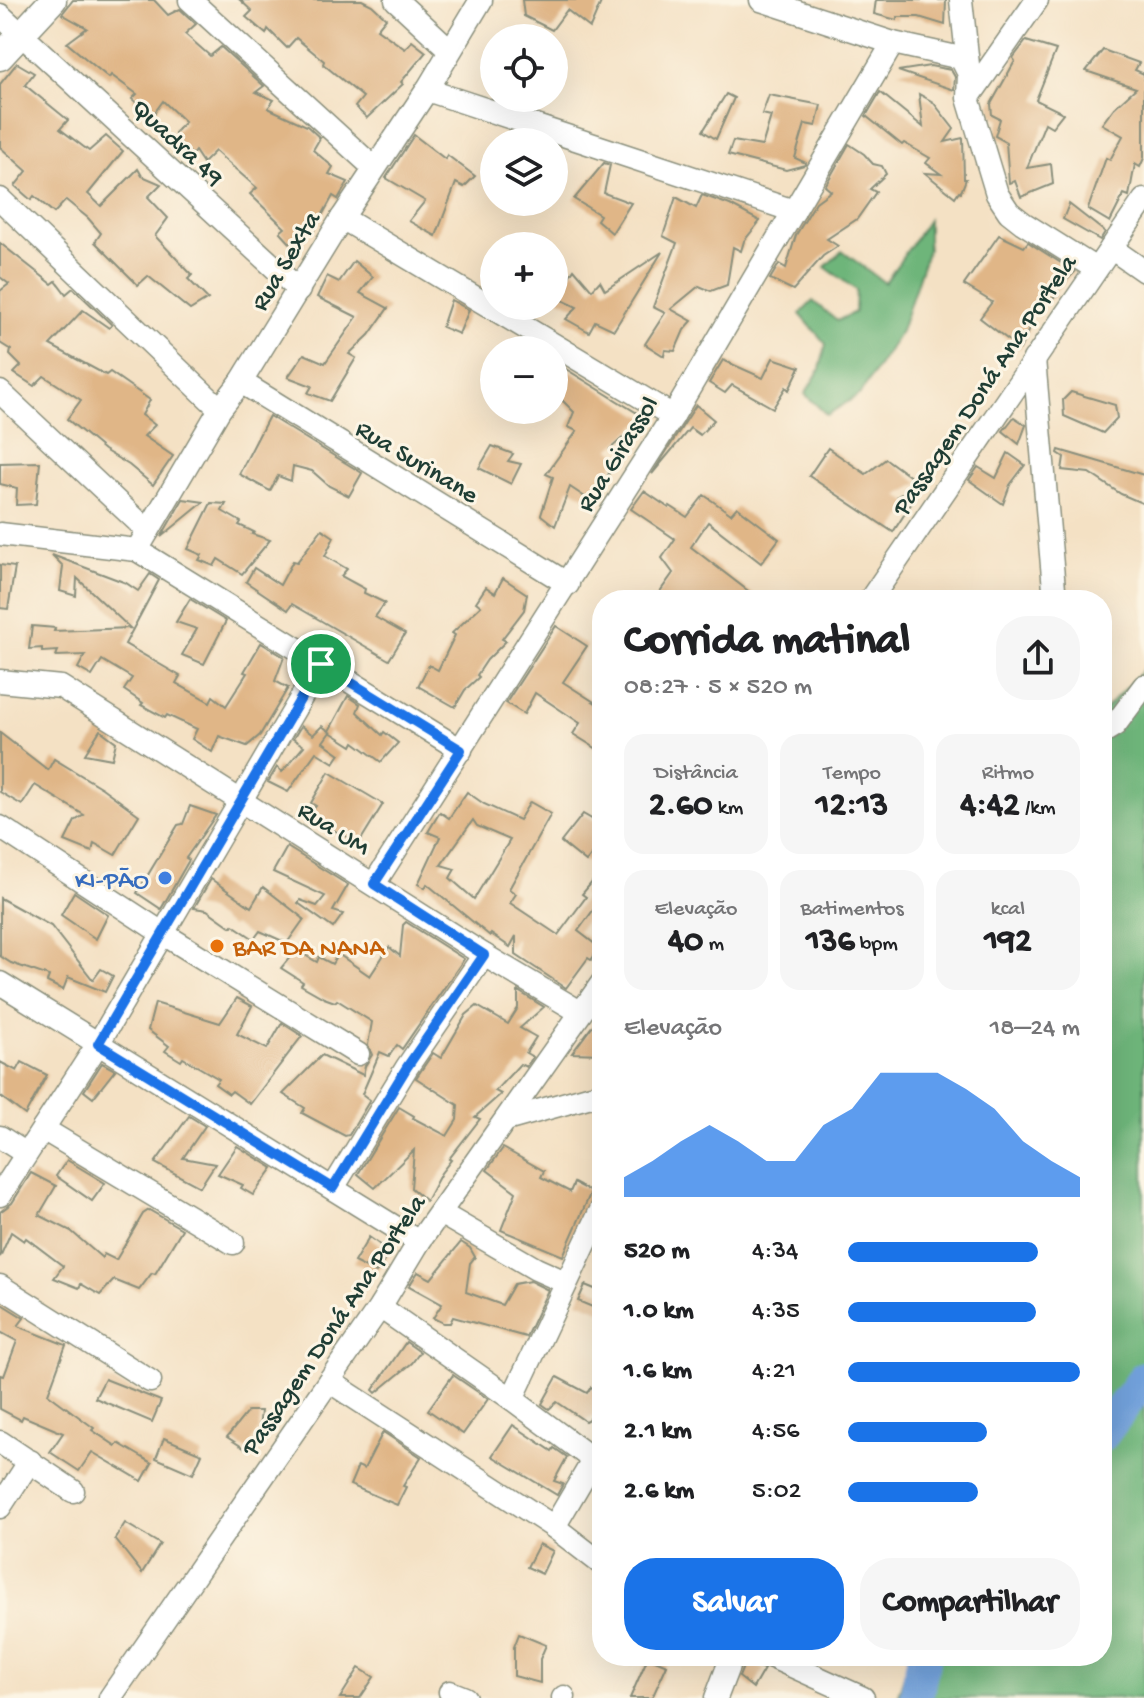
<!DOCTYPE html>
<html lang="pt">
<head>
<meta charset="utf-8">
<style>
  :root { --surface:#fff; --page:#f6f6f6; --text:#202124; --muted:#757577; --accent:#1a73e8 }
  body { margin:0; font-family:"Gochi Hand",sans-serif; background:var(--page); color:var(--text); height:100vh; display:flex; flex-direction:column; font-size:30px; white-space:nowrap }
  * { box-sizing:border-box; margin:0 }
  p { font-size:26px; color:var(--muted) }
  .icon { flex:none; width:44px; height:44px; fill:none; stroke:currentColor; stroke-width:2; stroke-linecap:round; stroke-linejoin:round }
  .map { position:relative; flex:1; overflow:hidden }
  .panel { position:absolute; left:592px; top:590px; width:520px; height:1076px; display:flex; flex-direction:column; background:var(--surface); border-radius:32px; box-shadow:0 8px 32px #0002 }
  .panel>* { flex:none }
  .controls { position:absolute; left:480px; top:24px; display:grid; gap:16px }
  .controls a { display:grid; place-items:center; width:88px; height:88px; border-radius:50%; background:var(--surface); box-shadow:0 8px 32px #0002; font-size:40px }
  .pin { position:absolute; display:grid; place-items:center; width:68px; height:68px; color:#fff; margin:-34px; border:4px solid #fff; border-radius:50%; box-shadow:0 2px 8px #0007 }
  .round { display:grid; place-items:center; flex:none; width:84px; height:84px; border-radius:32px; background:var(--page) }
  .overview { display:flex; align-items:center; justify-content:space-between; height:136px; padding:0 32px }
  h1 { font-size:44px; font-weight:800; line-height:60px }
  .metrics { display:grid; grid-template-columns:repeat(3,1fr); gap:12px; height:136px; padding:8px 32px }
  .metrics div { display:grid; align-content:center; border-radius:20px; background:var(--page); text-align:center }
  .metrics b { font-size:34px; font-weight:800 }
  .metrics small { font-size:22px; font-weight:400 }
  .metrics p { font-size:22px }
  .chart { height:224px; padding:16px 32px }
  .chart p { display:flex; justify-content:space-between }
  .chart svg { width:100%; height:144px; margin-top:8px; fill:var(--accent); opacity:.7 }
  .button { display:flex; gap:16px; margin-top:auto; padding:16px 32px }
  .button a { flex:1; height:92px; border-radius:32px; background:var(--accent); color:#fff; font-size:32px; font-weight:800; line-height:92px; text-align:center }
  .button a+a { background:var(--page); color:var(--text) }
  ul { padding:0 32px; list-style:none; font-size:26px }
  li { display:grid; grid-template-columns:128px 96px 1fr; align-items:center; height:60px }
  li i { height:20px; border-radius:10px; background:var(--accent) }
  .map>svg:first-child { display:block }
  .forest { fill:#6eb57a; stroke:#467957; stroke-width:2 }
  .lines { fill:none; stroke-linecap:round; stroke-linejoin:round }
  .river { stroke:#71a0da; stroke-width:34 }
  .building { fill:#e0b687; fill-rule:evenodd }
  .minor-casing { stroke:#8a8f7c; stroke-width:25 }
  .tertiary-casing { stroke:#8a8f7c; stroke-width:29 }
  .minor { stroke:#fff; stroke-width:22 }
  .tertiary { stroke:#fff; stroke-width:26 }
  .route-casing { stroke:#fff; stroke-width:16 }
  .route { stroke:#1a73e8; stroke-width:10 }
  .shop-dot { fill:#3f7fe0; stroke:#fcf5e5; stroke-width:3 }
  .food-dot { fill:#e8710a; stroke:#fcf5e5; stroke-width:3 }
  .labels { text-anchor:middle; stroke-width:6; stroke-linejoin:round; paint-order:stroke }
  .street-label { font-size:26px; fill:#1f3d34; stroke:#fcf5e5 }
  .shop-label { font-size:26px; fill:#366cbe; stroke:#fcf5e5; text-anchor:end }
  .food-label { font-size:26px; fill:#c56008; stroke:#fcf5e5; text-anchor:start }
</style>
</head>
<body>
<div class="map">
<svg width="1144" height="1698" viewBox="0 0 1144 1698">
  <rect width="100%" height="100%" fill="#fcf5e5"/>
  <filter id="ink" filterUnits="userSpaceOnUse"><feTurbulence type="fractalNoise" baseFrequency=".0125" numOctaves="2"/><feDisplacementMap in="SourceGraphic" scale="16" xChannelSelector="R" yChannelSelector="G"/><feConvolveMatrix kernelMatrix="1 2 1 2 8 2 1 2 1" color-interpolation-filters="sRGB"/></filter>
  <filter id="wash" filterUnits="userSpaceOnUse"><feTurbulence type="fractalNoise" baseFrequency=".006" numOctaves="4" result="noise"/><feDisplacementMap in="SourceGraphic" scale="32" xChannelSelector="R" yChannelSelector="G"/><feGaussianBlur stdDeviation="1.8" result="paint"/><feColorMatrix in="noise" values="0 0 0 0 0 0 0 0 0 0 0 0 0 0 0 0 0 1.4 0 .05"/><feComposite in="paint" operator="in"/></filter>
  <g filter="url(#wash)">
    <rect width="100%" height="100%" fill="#f4e1c4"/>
    <g class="forest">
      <path d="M928 220V249L901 331 860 394 827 415 805 394 820 369 826 344 800 314 813 301 837 321 855 312 856 290 825 267 842 251 885 283Z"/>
      <path d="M1144 669V1698H897L910 1656H1102V712Z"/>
    </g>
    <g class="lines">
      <g class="river">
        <path d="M1102 1435 1144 1378"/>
        <path d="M916 1698 924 1656"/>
      </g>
    </g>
    <g id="blocks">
      <g class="building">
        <path d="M73 0H154L168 15 180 9 196 24 185 34 210 56 221 47 264 86 256 92 274 100 268 108 307 126 320 138 313 150 333 167 329 174 348 182 338 199 333 196 314 230 311 228 292 245 280 232 285 228 250 194 257 188 215 151 203 163 195 151 192 155 175 138V132L185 122 163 101 152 116 132 99 137 94 111 75 109 78 67 43 87 28 62 14Z"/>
        <path d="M240 0H362L372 5 386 18 377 29 405 49 412 41 426 52 401 82 403 84 367 118 355 107 363 97 323 64 324 61 296 38 287 48 268 29 266 34 246 17 252 11Z"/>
        <path d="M522 0H602L590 28 567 10 552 30 524 16Z"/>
        <path d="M876 0H946L945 25 919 17H897V20L874 14Z"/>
        <path d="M1026 41 1056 50 1036 100 1063 113 1052 127 1045 123 1027 168 1051 164 1053 184 1021 197 1015 181 1009 183 1006 142 995 136 1000 119 992 115 991 104 1015 61 1013 58Z"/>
        <path d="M1103 50 1139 63 1135 70 1144 74V158L1140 167 1135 164 1129 196 1124 194 1110 222 1088 209 1106 158 1110 160 1123 136 1102 124 1114 108 1136 88 1086 71Z"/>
        <path d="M17 63 34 73 25 85 68 120 60 129 89 151 106 136 123 151 88 194 101 206 138 169 142 176 161 184 148 197 168 218 155 236 192 275 188 279 208 299 190 310 148 276 138 285 95 242 101 233 88 218 66 200 54 213 34 196 31 200 15 186 27 171 0 147V84Z"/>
        <path d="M930 66 951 70 955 77 954 90 898 71Z"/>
        <path d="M880 92 923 127 919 94 933 102 954 129 945 142 963 138 964 179H966L961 192 959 191 955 197 925 173 941 174 926 163 930 158 904 143 902 145 866 116Z"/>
        <path d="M726 94 734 98 716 139 703 131Z"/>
        <path d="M769 95 821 105 816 126 805 124 795 158 806 163 805 165 786 170 728 155 733 141 762 146 771 116 762 114Z"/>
        <path d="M414 135 445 159 447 155 475 176 464 187 456 183 436 236 409 221 425 201 386 178Z"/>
        <path d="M849 144 864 154 873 164 882 166 886 174 870 189 876 192 857 219 827 239 838 246 823 256 793 290 770 279 779 264 786 268 796 235 816 202 831 191 825 186Z"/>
        <path d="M604 163 610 165 604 193 631 203 612 233 597 220 600 215 574 199Z"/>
        <path d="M702 195 730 205 760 221 744 241 741 251 733 247 727 285 711 291 699 286 671 309 692 321 684 330 675 351 665 350 664 356 645 344 665 313 653 307 677 243 663 236 676 197 696 208Z"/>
        <path d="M1069 204 1105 232 1100 240 1063 219Z"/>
        <path d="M999 235 1024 247 1028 242 1075 272 1053 293 1057 296 1040 303 1026 327 1029 329 1020 349 980 318 992 302 964 285Z"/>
        <path d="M0 243 52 284 56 281 66 294 73 288 112 325 109 328 83 310 50 345 106 375 110 372 150 400 142 415 155 425 144 436 173 456 153 485 129 465 104 450 67 419 81 400 44 376 34 386 14 373 21 366 10 355 11 350 0 343V291L9 284 0 277Z"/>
        <path d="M662 252 614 330 595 321 589 332 566 319 577 307 554 296V267L568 278 574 269 592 290 600 281 605 290Z"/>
        <path d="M354 261 373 277 360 293 388 308 369 335 349 354 356 358 330 401 308 393 312 386 288 377 304 354 325 363 357 317 317 297 327 276 339 282Z"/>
        <path d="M451 300 469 310 459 334 442 327Z"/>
        <path d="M773 358 800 367 789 390 786 387 773 408 732 385 725 393 709 383 723 360 763 378Z"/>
        <path d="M561 366 645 418 610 449 617 453 612 467 604 484 601 482 588 499 570 487 555 526 541 515 553 477 546 474 577 431 568 427 574 412 554 392V374Z"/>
        <path d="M1071 392 1115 405 1117 418 1103 433 1064 416 1063 400Z"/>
        <path d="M696 405 714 420 700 435 690 428 652 474Z"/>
        <path d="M269 416 362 473 349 496 329 486 312 471 293 466 291 481 278 476 270 491 239 474Z"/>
        <path d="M1014 417 1026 425 1019 444 1003 431Z"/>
        <path d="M492 446 513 454 508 461 521 464 511 484 479 468Z"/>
        <path d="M828 448 866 474 886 459 919 483 898 496 911 504 893 532 809 476Z"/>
        <path d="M1059 450 1144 475V504L1121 494 1089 473 1062 470 1064 457 1058 453Z"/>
        <path d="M1008 453 1025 465 1010 485 1003 504 969 480 978 467 996 478Z"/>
        <path d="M40 462 36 504 16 505 17 488 0 484V463Z"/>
        <path d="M644 491 669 508 670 506 687 517 704 495 731 514 737 507 779 539 761 563 708 522 691 547 760 600H654L673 573 662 558 675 539 631 509Z"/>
        <path d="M183 499 204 502 161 537Z"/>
        <path d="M211 503 226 504 222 511 241 522 239 525 254 532 252 534 270 540 242 574 218 559 214 566 199 560 202 555 188 549Z"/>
        <path d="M322 529 334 537 325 556 347 569 341 576 365 589 364 593 385 603 375 617 405 634 389 660 292 604 288 610 246 582 254 568 280 585 293 561 297 562Z"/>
        <path d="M52 555 126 583 138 591 150 574 159 580 125 644 180 676 176 683 210 702 213 696 226 706 247 673 244 672 261 643 284 657 275 681 288 688 260 735 247 746 219 736 212 752 192 739 197 729 167 715 165 718 141 705 143 703 124 690 132 678 102 660 92 676 78 668 85 655 56 656 58 651 42 652V648L29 649 32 626 55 628 54 631 130 628 77 578 76 596 60 591 63 566Z"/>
        <path d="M0 565 15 567 8 609 0 608Z"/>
        <path d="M503 578 527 594 524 610 502 639 506 641 487 660 477 675 479 677 465 690 455 707 418 686 429 665 438 670 455 635 452 633 481 606 476 602 486 587 495 593Z"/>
        <path d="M190 599 226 621 204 664 182 655 197 629 176 622Z"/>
        <path d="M556 626 587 646 563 682 602 707V752L573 734 580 723 535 693 524 714 506 703Z"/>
        <path d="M348 696 360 704 357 712 382 735 384 732 398 743 381 762 354 742 352 746 330 732 323 742 340 754 334 763 316 752 288 792 268 782 277 767 282 772 304 746 293 739 301 726 313 735 322 726 329 731Z"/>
        <path d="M100 730 116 742 112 759 85 754Z"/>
        <path d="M0 733 48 770 54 759 102 788 139 815 115 855 94 843 92 852 65 841 75 821 84 815 35 785 22 805 0 792Z"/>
        <path d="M329 772 383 804 359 843 331 829 334 825 310 813 316 806 311 803Z"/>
        <path d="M467 792 484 804 519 820 530 802 551 814 509 889 516 894 510 903 558 935 586 897 582 894 593 881 596 884 602 875V909L597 905 578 931 600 948 591 960 588 958 566 988 516 955V936L510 947 491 934 490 936 427 884 425 888 418 884 440 837 428 832 440 812 449 818ZM473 820 477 826 510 840 474 899 450 878 455 869 441 865Z"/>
        <path d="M190 806 216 815 186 858 189 860 161 909 137 893 178 825 183 824Z"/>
        <path d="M583 814 602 825V842L586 862 561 842Z"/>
        <path d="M287 847 348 885 333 911 343 914 333 928 298 903 300 900 317 906 325 896 273 872Z"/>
        <path d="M211 879 251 907 263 887 304 919 287 943 260 931 254 939 233 925 231 927 207 910 194 908Z"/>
        <path d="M74 892 108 915 96 939 61 915Z"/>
        <path d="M0 898 51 926 93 980 101 969 113 976 105 992 68 977 63 990 47 982 49 976 11 963 0 956Z"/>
        <path d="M406 922 464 959 402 1049 397 1045 389 1056 380 1052 362 1094 370 1100 349 1135 345 1136 302 1113 305 1108 283 1094 322 1055 363 1075 365 1066 372 1055 368 1045 372 1022 337 1000 335 1002 324 998 301 985 303 982 281 968 296 950 317 962 319 957 332 964 338 954 370 976 389 947 400 956 403 925Z"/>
        <path d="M518 991 544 1007 520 1028 536 1037 526 1053 533 1057 526 1067 520 1064 495 1091 501 1094 475 1117 480 1119 449 1159 451 1160 441 1173 426 1201 411 1188 414 1150 375 1188 358 1174 399 1107 414 1116 413 1118 447 1136 457 1120 458 1105 416 1078 433 1053 441 1058 466 1015 477 1006 508 1024 518 1008Z"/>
        <path d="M237 998 252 1006 237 1034 267 1049 282 1023 302 1036 250 1104 232 1091 229 1094 215 1084 219 1079 183 1058 181 1061 165 1051 169 1046 148 1030 155 1003 220 1023Z"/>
        <path d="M602 1013V1054L572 1053Z"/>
        <path d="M0 1062 17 1071 22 1062 47 1075 25 1115 0 1096Z"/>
        <path d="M102 1063 115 1070 93 1098 84 1091Z"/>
        <path d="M189 1116 205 1126 183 1158 215 1164 200 1187 155 1163Z"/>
        <path d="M237 1146 273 1168 253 1195 241 1188 243 1185 218 1174Z"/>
        <path d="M503 1148 544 1171 541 1177 570 1192 574 1183 591 1192 563 1256 501 1230 516 1192 487 1170Z"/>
        <path d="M67 1160 105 1183 92 1201 56 1176Z"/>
        <path d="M31 1173 56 1186 39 1215 71 1231 102 1258 104 1254 116 1260 143 1214 149 1210 182 1229 155 1274 152 1273 139 1290 114 1280 100 1295 81 1284 79 1288 54 1278 63 1266 26 1238 24 1241 11 1232 0 1257V1212L12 1203Z"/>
        <path d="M369 1237 390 1252 376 1273 354 1262Z"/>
        <path d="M461 1242 470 1248 475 1257 470 1263 466 1292 502 1305 514 1284 530 1281 548 1290 526 1337 453 1317 450 1323H443L433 1318 442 1304 409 1286 418 1272 431 1279Z"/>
        <path d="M585 1285 602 1292V1311L578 1301Z"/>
        <path d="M0 1303 24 1318 18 1326 66 1345 48 1394 94 1428 92 1430 116 1446 118 1443 152 1463 142 1481 92 1452 79 1471 50 1452 63 1433 23 1416 21 1420 0 1409V1375L4 1376 17 1341 0 1332Z"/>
        <path d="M406 1342 420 1352 412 1363 376 1393 373 1390Z"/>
        <path d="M453 1375 488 1399 463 1434 428 1410Z"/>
        <path d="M557 1377 587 1393 591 1387 602 1394V1412L585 1421 557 1402 549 1409 542 1404Z"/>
        <path d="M105 1379 161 1401 152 1422 95 1398Z"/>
        <path d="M248 1411H261L259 1429 247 1450 227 1437Z"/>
        <path d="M513 1425 552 1451 554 1448 567 1457 554 1481 563 1484 557 1495 492 1456Z"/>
        <path d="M383 1432 421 1457 403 1486 406 1487 397 1505 350 1485 358 1466 364 1469Z"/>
        <path d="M164 1438 202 1454 193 1474 156 1458Z"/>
        <path d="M125 1523 160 1544 142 1573 115 1539Z"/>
        <path d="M539 1544 553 1551 542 1574 527 1567Z"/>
        <path d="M519 1634 546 1645 540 1659V1683L514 1676V1647Z"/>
        <path d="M648 1657 667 1665 652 1698H630Z"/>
        <path d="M745 1662 764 1669 753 1688 739 1677Z"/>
        <path d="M359 1668 374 1677 360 1698H340Z"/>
      </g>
    </g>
  </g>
  <g filter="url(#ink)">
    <use href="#blocks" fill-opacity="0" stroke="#8a8f7c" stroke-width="2"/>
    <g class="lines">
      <defs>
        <g id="minor">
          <path d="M190 0 374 168"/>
          <path d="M396 0 450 50"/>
          <path d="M761 0 893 43 961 58 969 74"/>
          <path d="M961 0 969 74 968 98 997 194 1009 212 1023 223 1096 269"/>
          <path d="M0 15 299 290"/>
          <path d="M427 90 794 211"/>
          <path d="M969 97 1037 0"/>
          <path d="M0 199 220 409"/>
          <path d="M342 218 673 416"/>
          <path d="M1111 248 1144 271"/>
          <path d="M1034 359 1055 600"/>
          <path d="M241 382 568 584"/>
          <path d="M0 392 148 531"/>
          <path d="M0 534 137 550 461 750"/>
          <path d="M137 550 220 409 241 382 342 218 427 90 481 0"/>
          <path d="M870 600 1144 200"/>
          <path d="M0 681 61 687 484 955 580 1012"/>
          <path d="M1102 733 1115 725 1144 686"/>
          <path d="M0 827 162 933 358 1054"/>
          <path d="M374 884 673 416 893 43"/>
          <path d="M0 983 419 1242"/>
          <path d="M506 1120 602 1093"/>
          <path d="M43 1129 233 1243"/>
          <path d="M0 1137 25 1153"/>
          <path d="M333 1188 407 1067 484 955"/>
          <path d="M0 1195 98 1044 321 664"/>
          <path d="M440 1213 536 1269 565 1282"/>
          <path d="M0 1286 150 1381"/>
          <path d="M380 1307 512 1399 587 1455 591 1464 554 1527"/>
          <path d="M329 1381 554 1527 602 1564"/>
          <path d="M512 1399 602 1208"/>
          <path d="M0 1442 73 1491"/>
          <path d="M0 1507 30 1461"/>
          <path d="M770 1656 863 1698"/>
          <path d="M450 1692 465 1698"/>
          <path d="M110 1698 380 1307 419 1242 602 983"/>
          <path d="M563 1698 564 1697"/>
          <path d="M716 1698 732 1656"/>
        </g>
        <path id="tertiary" d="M0 57 53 0"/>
      </defs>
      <use href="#minor" class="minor-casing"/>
      <use href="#tertiary" class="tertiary-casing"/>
      <use href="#minor" class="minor"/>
      <use href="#tertiary" class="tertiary"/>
    </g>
  </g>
  <g class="lines" filter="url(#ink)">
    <defs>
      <path id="route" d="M321 664 461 750 374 884 484 955 407 1067 333 1188 98 1044Z"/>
    </defs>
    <use href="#route" class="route-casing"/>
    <use href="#route" class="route"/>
  </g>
  <circle class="shop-dot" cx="165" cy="878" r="8"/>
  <circle class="food-dot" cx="217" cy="946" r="8"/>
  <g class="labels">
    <g class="street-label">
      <text transform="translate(179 141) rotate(43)" y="9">Quadra 49</text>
      <text transform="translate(284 260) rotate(-59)" y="9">Rua Sexta</text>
      <text transform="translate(983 384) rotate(-56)" y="9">Passagem Doná Ana Portela</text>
      <text transform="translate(616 453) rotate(-58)" y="9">Rua Girassol</text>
      <text transform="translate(418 460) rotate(31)" y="9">Rua Surinane</text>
      <text transform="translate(335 827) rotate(32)" y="9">Rua UM</text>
      <text transform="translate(332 1324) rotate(-56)" y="9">Passagem Doná Ana Portela</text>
    </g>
    <g class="shop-label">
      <text x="149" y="887">KI-PÃO</text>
    </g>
    <g class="food-label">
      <text x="233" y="955">BAR DA NANA</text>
    </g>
  </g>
</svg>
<div class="controls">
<a><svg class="icon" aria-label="locate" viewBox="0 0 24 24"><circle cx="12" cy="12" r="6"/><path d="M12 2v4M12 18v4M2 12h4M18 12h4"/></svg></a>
<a><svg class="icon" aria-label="layers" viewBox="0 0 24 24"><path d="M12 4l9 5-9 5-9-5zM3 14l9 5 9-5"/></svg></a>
<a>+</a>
<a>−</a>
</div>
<div class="pin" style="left:321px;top:664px;background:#1e9e55"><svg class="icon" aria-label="arrive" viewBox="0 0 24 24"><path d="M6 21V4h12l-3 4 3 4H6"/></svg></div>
<section class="panel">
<div class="overview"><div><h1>Corrida matinal</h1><p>08:27 · 5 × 520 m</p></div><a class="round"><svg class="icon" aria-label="share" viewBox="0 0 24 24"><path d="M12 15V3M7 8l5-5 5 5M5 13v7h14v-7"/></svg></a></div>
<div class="metrics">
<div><p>Distância</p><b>2.60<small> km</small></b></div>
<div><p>Tempo</p><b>12:13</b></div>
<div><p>Ritmo</p><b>4:42<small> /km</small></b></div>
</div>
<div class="metrics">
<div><p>Elevação</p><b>40<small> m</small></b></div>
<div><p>Batimentos</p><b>136<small> bpm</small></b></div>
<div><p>kcal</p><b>192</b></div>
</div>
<div class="chart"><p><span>Elevação</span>18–24 m</p>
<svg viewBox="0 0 160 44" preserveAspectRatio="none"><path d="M0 44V38L10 33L20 27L30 22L40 27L50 33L60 33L70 22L80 17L90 6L100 6L110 6L120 11L130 17L140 27L150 33L160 38V44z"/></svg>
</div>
<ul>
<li><b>520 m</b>4:34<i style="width:82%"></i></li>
<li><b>1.0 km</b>4:35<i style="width:81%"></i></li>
<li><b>1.6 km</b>4:21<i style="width:100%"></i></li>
<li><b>2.1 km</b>4:56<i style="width:60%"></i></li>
<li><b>2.6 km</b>5:02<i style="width:56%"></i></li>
</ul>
<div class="button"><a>Salvar</a><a>Compartilhar</a></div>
</section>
</div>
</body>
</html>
